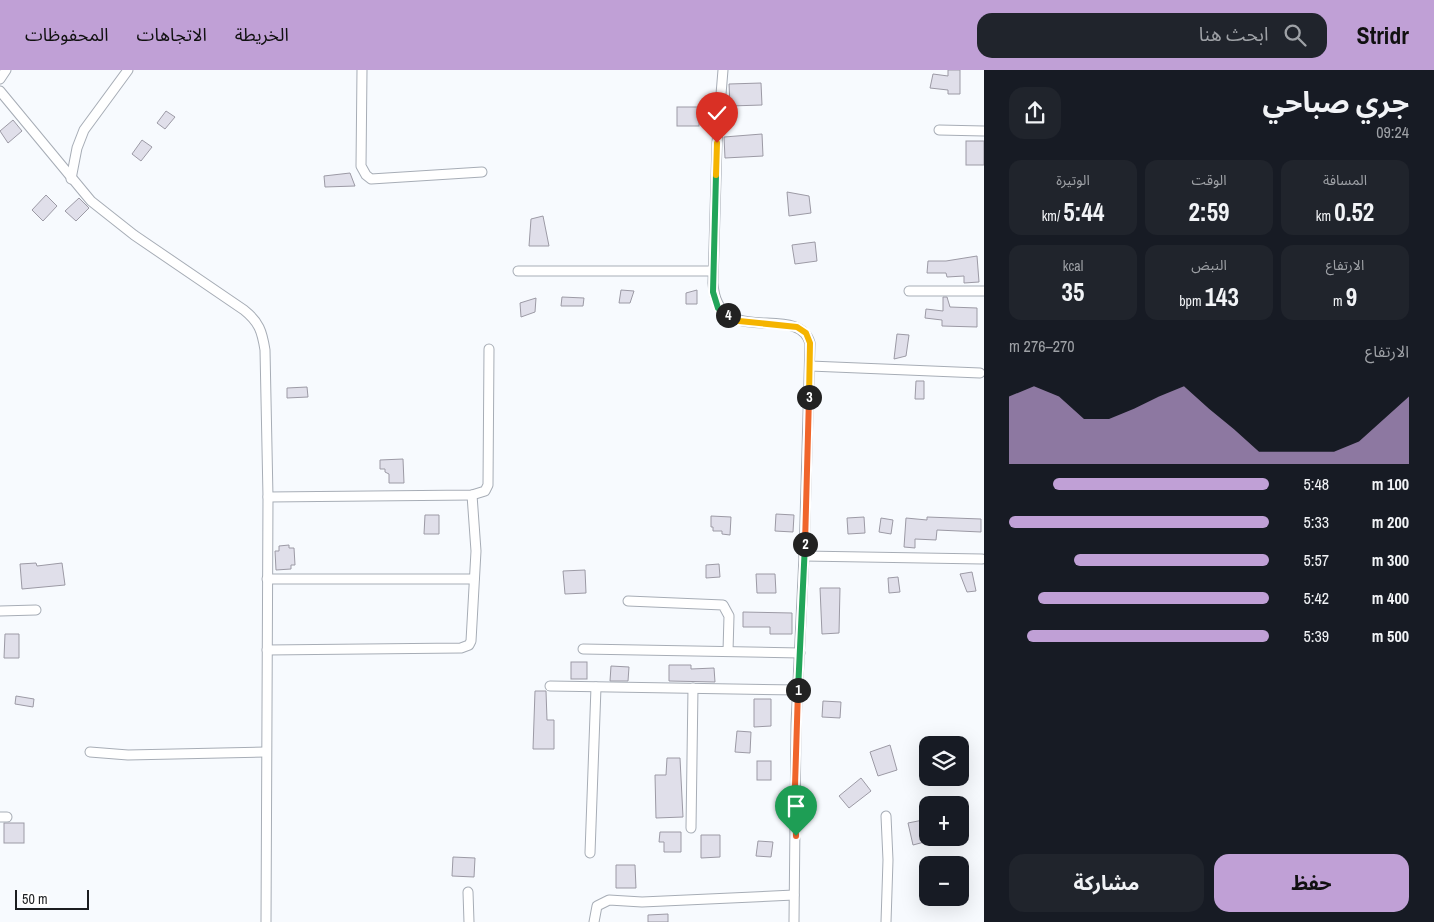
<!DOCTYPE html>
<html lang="ar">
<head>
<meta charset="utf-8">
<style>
  :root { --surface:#171b24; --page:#20242c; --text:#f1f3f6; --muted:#9ea1a6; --accent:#c0a0d6 }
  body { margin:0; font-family:"Archivo Narrow","Noto Sans Arabic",sans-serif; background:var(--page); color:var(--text); direction:rtl; height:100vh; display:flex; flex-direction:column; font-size:19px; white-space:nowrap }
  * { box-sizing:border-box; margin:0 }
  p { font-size:16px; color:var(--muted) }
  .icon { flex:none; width:28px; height:28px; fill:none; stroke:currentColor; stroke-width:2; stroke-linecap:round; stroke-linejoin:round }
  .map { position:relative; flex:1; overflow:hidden; direction:ltr }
  .drawer { display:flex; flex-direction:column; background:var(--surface); width:450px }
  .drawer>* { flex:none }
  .tools { position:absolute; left:919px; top:666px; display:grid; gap:10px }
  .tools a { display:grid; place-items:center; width:50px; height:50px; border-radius:10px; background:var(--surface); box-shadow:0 5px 20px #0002; font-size:25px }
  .scale { position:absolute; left:15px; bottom:12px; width:74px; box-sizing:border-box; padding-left:5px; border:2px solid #1b1d20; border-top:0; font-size:14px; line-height:18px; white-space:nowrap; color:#1b1d20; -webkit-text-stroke:4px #fff; paint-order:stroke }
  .pin { position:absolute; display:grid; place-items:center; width:42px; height:42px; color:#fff; margin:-51px -21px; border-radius:50% 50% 50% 0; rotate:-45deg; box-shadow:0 0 5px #0007 }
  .pin .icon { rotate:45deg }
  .km { position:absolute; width:25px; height:25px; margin:-12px; border-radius:50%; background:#222; color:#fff; font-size:14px; line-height:25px; text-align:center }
  .round { display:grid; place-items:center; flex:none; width:52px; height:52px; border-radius:15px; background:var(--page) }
  .overview { display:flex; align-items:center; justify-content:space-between; height:85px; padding:0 25px }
  h1 { font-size:28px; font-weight:700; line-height:38px }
  .figures { display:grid; grid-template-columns:repeat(3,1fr); gap:8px; height:85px; padding:5px 25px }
  .figures div { display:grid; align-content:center; border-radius:12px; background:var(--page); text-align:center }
  .figures b { font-size:25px; font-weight:700 }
  .figures small { font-size:14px; font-weight:400 }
  .figures p { font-size:14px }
  .chart { height:140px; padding:10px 25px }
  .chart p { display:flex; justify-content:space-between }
  .chart svg { width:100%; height:90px; margin-top:5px; fill:var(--accent); opacity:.7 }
  .cta { display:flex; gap:10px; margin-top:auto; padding:10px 25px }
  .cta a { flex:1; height:58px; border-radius:15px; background:var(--accent); color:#111; font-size:20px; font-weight:700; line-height:58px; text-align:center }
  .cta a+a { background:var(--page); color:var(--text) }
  ul { padding:0 25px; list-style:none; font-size:16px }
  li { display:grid; grid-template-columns:80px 60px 1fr; align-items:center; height:38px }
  li i { height:12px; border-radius:6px; background:var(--accent) }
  header { display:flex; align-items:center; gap:30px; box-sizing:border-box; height:70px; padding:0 25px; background:var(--accent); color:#111 }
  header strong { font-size:24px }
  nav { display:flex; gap:28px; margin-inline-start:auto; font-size:18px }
  .search { width:350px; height:45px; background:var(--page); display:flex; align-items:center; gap:12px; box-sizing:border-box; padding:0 18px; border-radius:15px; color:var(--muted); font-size:19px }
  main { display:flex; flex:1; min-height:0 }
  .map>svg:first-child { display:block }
  .building { fill:#e0dfea; stroke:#9c9aa5 }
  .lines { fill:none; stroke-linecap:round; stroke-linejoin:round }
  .minor-casing { stroke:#a7adb6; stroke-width:11 }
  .minor { stroke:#fff; stroke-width:9 }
  .split-1-casing { stroke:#fff; stroke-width:10 }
  .split-2-casing { stroke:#fff; stroke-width:10 }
  .split-3-casing { stroke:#fff; stroke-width:10 }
  .split-4-casing { stroke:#fff; stroke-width:10 }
  .split-5-casing { stroke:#fff; stroke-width:10 }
  .split-6-casing { stroke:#fff; stroke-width:10 }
  .split-1 { stroke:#f0652b; stroke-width:6 }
  .split-2 { stroke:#22a559; stroke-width:6 }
  .split-3 { stroke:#f0652b; stroke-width:6 }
  .split-4 { stroke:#f5b400; stroke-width:6 }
  .split-5 { stroke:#22a559; stroke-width:6 }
  .split-6 { stroke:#f5b400; stroke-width:6 }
</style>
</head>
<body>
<header>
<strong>Stridr</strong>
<div class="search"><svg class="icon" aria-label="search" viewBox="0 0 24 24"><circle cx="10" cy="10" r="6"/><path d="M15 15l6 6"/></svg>ابحث هنا</div>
<nav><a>الخريطة</a><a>الاتجاهات</a><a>المحفوظات</a></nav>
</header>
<main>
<section class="drawer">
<div class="overview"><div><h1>جري صباحي</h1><p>09:24</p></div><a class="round"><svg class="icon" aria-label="share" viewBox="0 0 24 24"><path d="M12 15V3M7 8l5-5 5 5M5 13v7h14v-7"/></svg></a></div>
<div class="figures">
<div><p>المسافة</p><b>0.52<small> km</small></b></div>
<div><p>الوقت</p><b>2:59</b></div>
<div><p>الوتيرة</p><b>5:44<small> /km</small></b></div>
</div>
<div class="figures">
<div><p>الارتفاع</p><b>9<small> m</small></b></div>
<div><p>النبض</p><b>143<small> bpm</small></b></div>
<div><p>kcal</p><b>35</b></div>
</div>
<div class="chart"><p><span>الارتفاع</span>270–276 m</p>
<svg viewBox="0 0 160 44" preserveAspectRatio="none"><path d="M0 44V11L10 6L20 11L30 22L40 22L50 17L60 11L70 6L80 17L90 27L100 38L110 38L120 38L130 38L140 33L150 22L160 11V44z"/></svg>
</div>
<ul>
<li><b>100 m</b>5:48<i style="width:83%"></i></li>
<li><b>200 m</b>5:33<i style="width:100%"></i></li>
<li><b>300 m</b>5:57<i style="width:75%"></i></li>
<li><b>400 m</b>5:42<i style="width:89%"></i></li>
<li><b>500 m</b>5:39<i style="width:93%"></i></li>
</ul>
<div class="cta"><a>حفظ</a><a>مشاركة</a></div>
</section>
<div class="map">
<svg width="984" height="852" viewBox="0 0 984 852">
  <rect width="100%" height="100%" fill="#f7fafe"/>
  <g class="building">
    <path d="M948 0H960V24H948V20L930 18 933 4 948 6Z"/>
    <path d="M761 13 762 35 730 36 729 14Z"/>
    <rect x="677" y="37" width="22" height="19"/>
    <path d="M166 41 175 47 165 59 157 53Z"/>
    <path d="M13 50 22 61 8 73 0 61Z"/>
    <path d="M762 64 763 86 725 88 724 67Z"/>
    <path d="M142 70 152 77 141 91 132 84Z"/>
    <rect x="966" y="71" width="18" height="24"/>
    <path d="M350 103 355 116 325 117 324 106Z"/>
    <path d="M787 122 809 126 811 143 789 146Z"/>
    <path d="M46 125 57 136 43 151 32 140Z"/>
    <path d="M79 128 89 138 76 151 65 141Z"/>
    <path d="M543 146 549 176H529L531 149Z"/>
    <path d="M815 172 817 191 795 194 792 175Z"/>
    <path d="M977 186 979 212 964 213V206L947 207 946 203H927L928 191H946Z"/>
    <path d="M621 220 634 221 630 233H619Z"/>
    <path d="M697 220V234H686V223Z"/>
    <path d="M562 227 584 228 583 236H561Z"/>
    <path d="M943 227H947L950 237 977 238V257L942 256V250L925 248 926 239 943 241Z"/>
    <path d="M536 228 535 242 521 247 520 233Z"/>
    <path d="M897 264 909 265 906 286 894 289Z"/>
    <path d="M916 311H924V329H915Z"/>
    <path d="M307 317 308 327 287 328V318Z"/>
    <path d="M403 389 404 413H389V404L385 402V399H380V390Z"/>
    <path d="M776 444 794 445 793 462 775 461Z"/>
    <path d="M425 445H439V464H424Z"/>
    <path d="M711 446 731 447 730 465 722 464V461H713V457H711Z"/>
    <path d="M864 447 865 463 848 464 847 448Z"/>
    <path d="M927 447 981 449V462L937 460 936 470 915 469V478L904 477 906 448 927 450Z"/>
    <path d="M881 448 893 450 891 464 879 462Z"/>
    <path d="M289 475V478H294L295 495H291V499L276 500 275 481H279V476Z"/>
    <path d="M36 493 37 496 62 493 65 515 22 519 20 494Z"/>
    <path d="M719 494 720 507 706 508V495Z"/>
    <path d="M585 500 586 523 565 524 563 501Z"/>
    <path d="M972 502 976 521 967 522 960 504Z"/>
    <path d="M756 504H775L776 523H757Z"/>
    <path d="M898 507 900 522 889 523 888 508Z"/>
    <path d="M820 518H840L839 563 822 564Z"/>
    <path d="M743 542 792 543V564H770V557H743Z"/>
    <path d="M5 564H19V588H4Z"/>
    <rect x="571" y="592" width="16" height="17"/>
    <path d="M669 595H691V599L714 598 715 612 669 611Z"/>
    <path d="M611 596 629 597 628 611H610Z"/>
    <path d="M535 621H546L547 650H554V679H533Z"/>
    <path d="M16 626 34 629 33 637 15 634Z"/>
    <path d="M754 629H771V656L754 657Z"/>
    <path d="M823 631 841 632 840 648 822 647Z"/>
    <path d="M737 661 751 662 750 683 735 682Z"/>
    <path d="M890 675 897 700 878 706 870 682Z"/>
    <path d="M667 688H680L683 747 656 748 655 705H666Z"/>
    <rect x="757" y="691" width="14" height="19"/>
    <path d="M861 708 871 721 849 738 839 726Z"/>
    <path d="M928 749V771L913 775 908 753Z"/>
    <rect x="4" y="753" width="20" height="20"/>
    <path d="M660 762H681V782H664V772H659Z"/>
    <path d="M701 765H720V787L701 788Z"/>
    <path d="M758 771 773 772 771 787 756 786Z"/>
    <path d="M453 787 475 788 474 807 452 806Z"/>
    <path d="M616 795H635L636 818H616Z"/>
    <path d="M668 844V852H648V845Z"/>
  </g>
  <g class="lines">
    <defs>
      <g id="minor">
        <path d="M362 0 361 96 366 105 371 109 482 102"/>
        <path d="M723 0 717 73 713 213C717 281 798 231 810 273L804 486 796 654 794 852"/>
        <path d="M0 9 6 0"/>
        <path d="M0 21 91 131 134 165 244 240C259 252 262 261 265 280L268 427 266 852"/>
        <path d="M939 60 984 61"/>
        <path d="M71 109 77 78 84 60 128 0"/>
        <path d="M518 201H713"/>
        <path d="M909 221H984"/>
        <path d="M810 296 980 303"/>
        <path d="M268 427 472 425 485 421 488 415 489 279"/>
        <path d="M804 486 982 489"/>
        <path d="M267 509H474"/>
        <path d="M628 531 723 535 729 546 728 581"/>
        <path d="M0 541 36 540"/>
        <path d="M583 579 800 583"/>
        <path d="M267 580 461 578 469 575 471 571 476 481 472 425"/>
        <path d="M550 616 798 620"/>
        <path d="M90 682 128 685 265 682"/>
        <path d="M886 746 888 790 886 852"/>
        <path d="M0 747H7"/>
        <path d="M691 758 693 618"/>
        <path d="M590 783 596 617"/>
        <path d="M468 822 469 852"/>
        <path d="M594 852 597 836 609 830 642 832 794 825"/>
      </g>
    </defs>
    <use href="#minor" class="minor-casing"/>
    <use href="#minor" class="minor"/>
  </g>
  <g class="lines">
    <defs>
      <path id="split-1" d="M796 766 795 716 798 620"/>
      <path id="split-2" d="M798 620 805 474"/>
      <path id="split-3" d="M805 474 809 327"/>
      <path id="split-4" d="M728 245 739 251 797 257 806 263 810 273 809 327"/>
      <path id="split-5" d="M716 105 713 222 718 238 728 245"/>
      <path id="split-6" d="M716 105 717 73"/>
    </defs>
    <use href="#split-1" class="split-1-casing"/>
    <use href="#split-2" class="split-2-casing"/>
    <use href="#split-3" class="split-3-casing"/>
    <use href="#split-4" class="split-4-casing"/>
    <use href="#split-5" class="split-5-casing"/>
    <use href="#split-6" class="split-6-casing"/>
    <use href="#split-1" class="split-1"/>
    <use href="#split-2" class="split-2"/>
    <use href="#split-3" class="split-3"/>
    <use href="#split-4" class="split-4"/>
    <use href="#split-5" class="split-5"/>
    <use href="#split-6" class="split-6"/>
  </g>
</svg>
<div class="tools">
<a><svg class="icon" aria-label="layers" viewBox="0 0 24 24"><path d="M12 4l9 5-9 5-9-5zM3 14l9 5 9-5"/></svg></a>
<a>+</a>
<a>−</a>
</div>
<div class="scale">50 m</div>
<div class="pin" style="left:796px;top:766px;background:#1e9e55"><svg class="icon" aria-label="arrive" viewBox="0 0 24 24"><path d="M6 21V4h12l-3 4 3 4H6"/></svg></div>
<div class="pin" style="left:717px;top:73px;background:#d93025"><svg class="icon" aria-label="check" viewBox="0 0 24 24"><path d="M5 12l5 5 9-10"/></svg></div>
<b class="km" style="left:798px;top:620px">1</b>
<b class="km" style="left:805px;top:474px">2</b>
<b class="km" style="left:809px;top:327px">3</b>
<b class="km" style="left:728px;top:245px">4</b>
</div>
</main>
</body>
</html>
